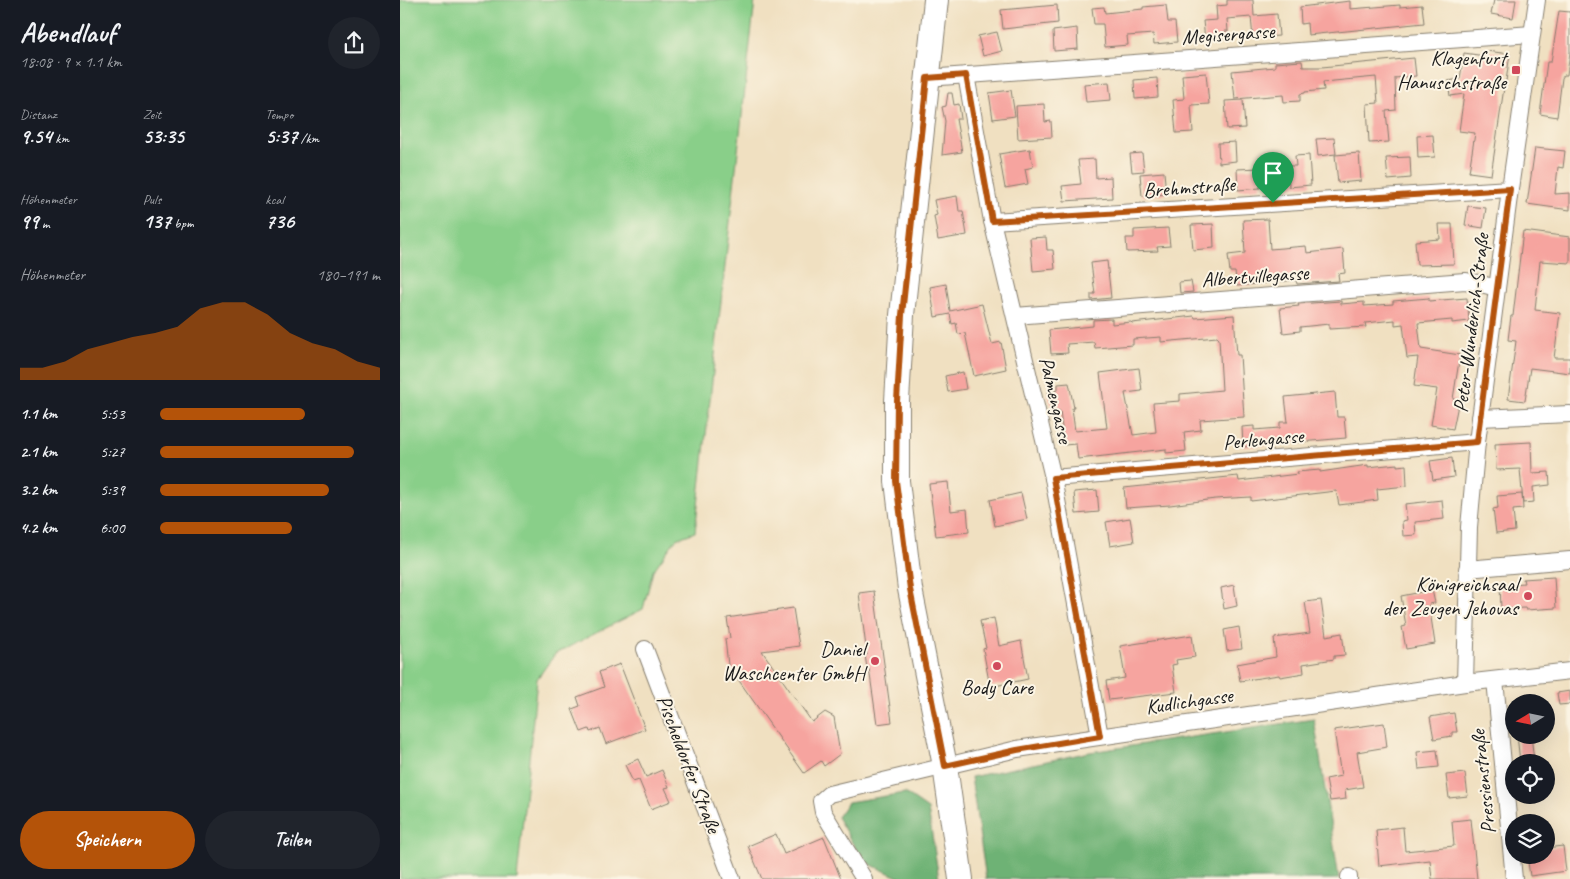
<!DOCTYPE html>
<html lang="de">
<head>
<meta charset="utf-8">
<style>
  :root { --surface:#171b24; --page:#20242c; --text:#f1f3f6; --muted:#9ea1a6; --accent:#b45309 }
  body { margin:0; font-family:Caveat,sans-serif; background:var(--page); color:var(--text); height:100vh; display:flex; flex-direction:column; font-size:19px; white-space:nowrap }
  * { box-sizing:border-box; margin:0 }
  p { font-size:16px; color:var(--muted) }
  .icon { flex:none; width:28px; height:28px; fill:none; stroke:currentColor; stroke-width:2; stroke-linecap:round; stroke-linejoin:round }
  .map { position:relative; flex:1; overflow:hidden }
  .drawer { display:flex; flex-direction:column; background:var(--surface); width:400px }
  .drawer>* { flex:none }
  .needle { width:32px; rotate:260deg }
  .tools { position:absolute; left:1105px; top:694px; display:grid; gap:10px }
  .tools a { display:grid; place-items:center; width:50px; height:50px; border-radius:50%; background:var(--surface); box-shadow:0 5px 20px #0002; font-size:25px }
  .pin { position:absolute; display:grid; place-items:center; width:42px; height:42px; color:#fff; margin:-51px -21px; border-radius:50% 50% 50% 0; rotate:-45deg; box-shadow:0 0 5px #0007 }
  .pin .icon { rotate:45deg }
  .round { display:grid; place-items:center; flex:none; width:52px; height:52px; border-radius:26px; background:var(--page) }
  .overview { display:flex; align-items:center; justify-content:space-between; height:85px; padding:0 20px }
  h1 { font-size:28px; font-weight:700; line-height:38px }
  .stats { display:grid; grid-template-columns:repeat(3,1fr); gap:8px; height:85px; padding:5px 20px }
  .stats div { display:grid; align-content:center }
  .stats b { font-size:21px; font-weight:700 }
  .stats small { font-size:14px; font-weight:400 }
  .stats p { font-size:14px }
  .chart { height:140px; padding:10px 20px }
  .chart p { display:flex; justify-content:space-between }
  .chart svg { width:100%; height:90px; margin-top:5px; fill:var(--accent); opacity:.7 }
  .action { display:flex; gap:10px; margin-top:auto; padding:10px 20px }
  .action a { flex:1; height:58px; border-radius:30px; background:var(--accent); color:#fff; font-size:20px; font-weight:700; line-height:58px; text-align:center }
  .action a+a { background:var(--page); color:var(--text) }
  ul { padding:0 20px; list-style:none; font-size:16px }
  li { display:grid; grid-template-columns:80px 60px 1fr; align-items:center; height:38px }
  li i { height:12px; border-radius:6px; background:var(--accent) }
  main { display:flex; flex:1; min-height:0 }
  .map>svg:first-child { display:block }
  .green { fill:#89cf89; stroke:#527652 }
  .forest { fill:#6eb275; stroke:#456748 }
  .building { fill:#f6a49f }
  .lines { fill:none; stroke-linecap:round; stroke-linejoin:round }
  .minor-casing { stroke:#867e6e; stroke-width:18 }
  .secondary-casing { stroke:#867e6e; stroke-width:26 }
  .minor { stroke:#fff; stroke-width:16 }
  .secondary { stroke:#fff; stroke-width:24 }
  .route-casing { stroke:#fff; stroke-width:10 }
  .route { stroke:#b45309; stroke-width:6 }
  .poi-dot { fill:#d1495b; stroke:#fcf5e5; stroke-width:2 }
  .labels { text-anchor:middle; stroke-width:4; stroke-linejoin:round; paint-order:stroke }
  .street-label { font-size:21px; fill:#1c1c1c; stroke:#fcf5e5 }
  .poi-label { font-size:21px; fill:#1c1c1c; stroke:#fcf5e5; text-anchor:end }
</style>
</head>
<body>
<main>
<section class="drawer">
<div class="overview"><div><h1>Abendlauf</h1><p>18:08 · 9 × 1.1 km</p></div><a class="round"><svg class="icon" aria-label="share" viewBox="0 0 24 24"><path d="M12 15V3M7 8l5-5 5 5M5 13v7h14v-7"/></svg></a></div>
<div class="stats">
<div><p>Distanz</p><b>9.54<small> km</small></b></div>
<div><p>Zeit</p><b>53:35</b></div>
<div><p>Tempo</p><b>5:37<small> /km</small></b></div>
</div>
<div class="stats">
<div><p>Höhenmeter</p><b>99<small> m</small></b></div>
<div><p>Puls</p><b>137<small> bpm</small></b></div>
<div><p>kcal</p><b>736</b></div>
</div>
<div class="chart"><p><span>Höhenmeter</span>180–191 m</p>
<svg viewBox="0 0 160 44" preserveAspectRatio="none"><path d="M0 44V38L10 38L20 35L30 29L40 26L50 23L60 21L70 18L80 9L90 6L100 6L110 12L120 21L130 26L140 29L150 35L160 38V44z"/></svg>
</div>
<ul>
<li><b>1.1 km</b>5:53<i style="width:66%"></i></li>
<li><b>2.1 km</b>5:27<i style="width:88%"></i></li>
<li><b>3.2 km</b>5:39<i style="width:77%"></i></li>
<li><b>4.2 km</b>6:00<i style="width:60%"></i></li>
</ul>
<div class="action"><a>Speichern</a><a>Teilen</a></div>
</section>
<div class="map">
<svg width="1170" height="879" viewBox="0 0 1170 879">
  <rect width="100%" height="100%" fill="#fcf5e5"/>
  <filter id="ink" filterUnits="userSpaceOnUse"><feTurbulence type="fractalNoise" baseFrequency=".02" numOctaves="2"/><feDisplacementMap in="SourceGraphic" scale="10" xChannelSelector="R" yChannelSelector="G"/><feConvolveMatrix kernelMatrix="1 2 1 2 8 2 1 2 1" color-interpolation-filters="sRGB"/></filter>
  <filter id="wash" filterUnits="userSpaceOnUse"><feTurbulence type="fractalNoise" baseFrequency=".0096" numOctaves="4" result="noise"/><feDisplacementMap in="SourceGraphic" scale="20" xChannelSelector="R" yChannelSelector="G"/><feGaussianBlur stdDeviation="1.12" result="paint"/><feColorMatrix in="noise" values="0 0 0 0 0 0 0 0 0 0 0 0 0 0 0 0 0 1.4 0 .05"/><feComposite in="paint" operator="in"/></filter>
  <g filter="url(#wash)">
    <rect width="100%" height="100%" fill="#f0e0c1"/>
    <path class="green" d="M0 0H355L295 532 276 539 253 571 243 609 155 654 137 679 117 879H0Z"/>
    <g class="forest">
      <path d="M914 719 939 879H586L571 777 690 752Z"/>
      <path d="M505 793 528 809 539 879H502L463 861 437 817 448 802Z"/>
    </g>
    <g id="blocks">
      <g class="building">
        <path d="M827 0H853L854 16 877 14 879 36 853 38 851 17 827 19 828 31H825V38L805 40 803 21 817 20 816 6 827 5Z"/>
        <path d="M1094 0H1116L1113 18 1091 14Z"/>
        <path d="M950 1V9L1000 5V7L1022 5 1024 23 908 35 907 23 901 24 900 7Z"/>
        <path d="M657 5 658 23 603 29 601 10Z"/>
        <path d="M766 5 768 22H775L777 42 754 44 753 34 727 36 728 45 705 47 703 24H694L692 8 704 7 705 13 743 9V7Z"/>
        <path d="M1159 11 1170 12V52L1167 75H1164L1162 78 1157 117 1140 114 1147 62H1151Z"/>
        <path d="M677 28 678 49 654 51 653 31Z"/>
        <path d="M597 32 602 51 583 56 578 36Z"/>
        <path d="M1086 51 1110 54 1106 81H1105L1091 175 1069 172 1075 133 1059 131 1064 94 1050 96 1048 81 1060 79 1064 53 1085 56Z"/>
        <path d="M1014 58 1016 76 995 78 996 110 986 111 989 142 969 143 967 104 978 103 976 77 923 82 924 90 905 92V93L900 94V101L884 102 883 95 835 99 832 71 875 67V63L902 61 903 67H922Z"/>
        <path d="M806 73 809 104 791 105 793 132 776 133 773 100 784 99 782 75Z"/>
        <path d="M757 78 758 97 735 99 734 80Z"/>
        <path d="M709 82 711 100 686 102 684 84Z"/>
        <path d="M611 90 615 116 593 119 589 93Z"/>
        <path d="M548 93H552L554 105 559 104 561 119H556L562 152 542 155 545 121 542 107 546 106Z"/>
        <path d="M843 100 845 128 827 129 825 101Z"/>
        <path d="M644 104 645 122 651 121 652 137 618 139 616 106Z"/>
        <path d="M1033 135 1035 157 1018 158 1017 136Z"/>
        <path d="M934 138 936 154 918 156 916 139Z"/>
        <path d="M835 142 836 161 819 163 818 143Z"/>
        <path d="M1135 148 1165 151 1163 168 1158 167 1155 194 1170 193V210L1127 204Z"/>
        <path d="M630 149 633 167 625 169 628 184 605 188 599 154Z"/>
        <path d="M742 153 744 171 732 172 730 154Z"/>
        <path d="M959 153 961 181 938 183 935 155Z"/>
        <path d="M909 155 911 185 889 187 888 166H896L895 156Z"/>
        <path d="M1010 157 1011 178 988 180 986 158Z"/>
        <path d="M695 159 696 178 711 177 712 198 664 201 662 186 681 184 678 160Z"/>
        <path d="M860 168V188L838 190 837 169Z"/>
        <path d="M764 172 766 194 742 196 740 174Z"/>
        <path d="M557 196 559 211H563L567 235 538 240 534 216 537 215 534 200Z"/>
        <path d="M1068 206 1086 208 1083 228 1065 225Z"/>
        <path d="M868 219 870 249 906 246 907 253 943 249 945 273 938 274 939 281 897 284 896 280 837 286 835 272H830L828 255 845 253 843 220Z"/>
        <path d="M813 224 814 248 793 250 791 225Z"/>
        <path d="M1039 224H1052L1054 264 1017 265 1015 241 1040 239Z"/>
        <path d="M768 228 770 246 757 247 758 251 727 252 726 238H734V230Z"/>
        <path d="M1123 231 1170 237V263L1140 261 1135 310 1160 313 1154 358H1170V373L1130 368 1125 401 1108 399 1116 341 1108 340 1111 316H1113Z"/>
        <path d="M646 237 647 250H653L655 269 633 271 630 238Z"/>
        <path d="M707 261 711 298 691 300V294H695L691 263Z"/>
        <path d="M791 281 793 292 780 293 779 282Z"/>
        <path d="M546 284 550 311 582 304 592 344 601 342 606 369 574 376 565 333 558 334 556 323 552 324 550 314 535 317 530 287Z"/>
        <path d="M1029 298V301L1067 298 1069 321 1052 323V320L1018 323 1021 349 1060 355 1053 399 1059 400 1053 429 1031 425 1037 389 1014 386 1018 357 1007 358 1003 324 995 325V320L965 323 966 327 929 329V324L900 327V331L883 333 880 308 899 306 898 304 941 301V304L964 302V306L993 304V301Z"/>
        <path d="M834 315 837 355H840L844 417 800 420 801 430 784 432 786 451 766 453V449L678 459 676 444 664 445 660 411 652 412 648 392 658 390V384L669 383 674 408H672L675 431 707 428 700 373 739 368 742 391 725 393 733 435 756 432 753 403 780 401V394L822 390 819 339 817 337 761 342V337L733 339V345L695 348 694 342 667 344 668 353 651 354 649 330 693 326V320L712 319V324L731 322 732 323 794 316 795 318Z"/>
        <path d="M563 372 566 389 548 392 545 376Z"/>
        <path d="M935 392 937 417H944L946 438 843 447 842 427 854 426V430L880 428V422H888L885 397Z"/>
        <path d="M1131 442 1132 473 1149 472 1150 485 1133 487 1134 502 1123 503 1120 469 1096 470 1095 444Z"/>
        <path d="M1052 458 1054 477 1033 480 1030 461Z"/>
        <path d="M997 464V466L1006 465 1007 486 977 489 978 500 939 505 936 491 851 501V497L815 499 770 505 726 508 724 488 838 476 839 481 898 474 897 472 920 470V472L968 465V467Z"/>
        <path d="M548 482 551 511 567 509 569 532 536 536 529 484Z"/>
        <path d="M697 490 699 512 676 514 674 492Z"/>
        <path d="M621 493 627 519 595 526 590 500Z"/>
        <path d="M1122 494 1123 509 1113 510 1115 531 1096 533 1093 509 1098 508 1097 496Z"/>
        <path d="M1042 500 1044 519 1015 522 1016 535 1003 536 1002 521 1007 520 1005 504Z"/>
        <path d="M730 518 734 542 710 546 706 522Z"/>
        <path d="M1154 577 1156 608 1126 610 1125 608 1101 609 1100 585 1124 583 1123 579Z"/>
        <path d="M834 585 837 606 824 609 821 588Z"/>
        <path d="M1032 590 1035 603 1029 604 1035 644 1006 649 1002 627 1006 626 1001 596Z"/>
        <path d="M474 591 492 722 477 724 469 668H467L465 655H467L459 593Z"/>
        <path d="M921 600 926 636 942 633 945 655 934 656V659L903 664 904 673 880 677 879 675 840 681 837 664 876 657 874 638 910 633 905 602Z"/>
        <path d="M393 608 399 646 362 651 412 722 425 712 434 717 440 754 424 766 421 761 404 773 328 665 325 639 330 638 327 618Z"/>
        <path d="M594 618 599 646 621 641 628 679 590 687 583 649 586 648 580 621Z"/>
        <path d="M839 627 842 649 827 651 824 630Z"/>
        <path d="M792 635 795 657 776 660 777 664 772 665 776 692 709 700 706 681 725 678 720 646Z"/>
        <path d="M220 664 245 729 206 744 200 728 190 732 189 729 181 732 172 709 180 706 177 697 204 687 199 672Z"/>
        <path d="M1170 691V704L1159 705 1157 693Z"/>
        <path d="M1054 713 1057 732H1052V736L1034 739 1030 717Z"/>
        <path d="M984 723 987 747 957 752 963 787 945 790 946 799 930 801 926 779 941 776 934 730Z"/>
        <path d="M1117 735H1131L1134 761 1120 762Z"/>
        <path d="M1037 750 1039 767 1019 769 1017 752Z"/>
        <path d="M238 759 246 777 262 770 269 787 265 788 271 801 251 809 239 780 233 782 225 765Z"/>
        <path d="M1065 773 1068 796 1049 798 1046 775Z"/>
        <path d="M1071 819 1077 879H1032L1030 860 979 866 976 830 1003 827 1005 851 1054 846 1052 821Z"/>
        <path d="M376 834 384 854 424 837 441 879H362L348 846Z"/>
        <path d="M1163 846 1166 871 1130 876 1127 855H1146V848Z"/>
      </g>
    </g>
  </g>
  <g filter="url(#ink)">
    <use href="#blocks" fill-opacity="0" stroke="#867e6e" stroke-width="1"/>
    <g class="lines">
      <defs>
        <g id="minor">
          <path d="M566 75 592 221 653 478 700 736"/>
          <path d="M527 78 1132 34"/>
          <path d="M592 221 1110 189"/>
          <path d="M615 316 1065 281 1077 283 1097 288"/>
          <path d="M1080 418 1170 414"/>
          <path d="M653 478 1077 442"/>
          <path d="M1067 569 1170 560"/>
          <path d="M245 649 332 879"/>
          <path d="M1095 680 1114 879"/>
          <path d="M1065 683 1069 527 1077 442 1110 189 1137 0"/>
          <path d="M949 877V879"/>
          <path d="M464 879 423 812 421 801 429 794 617 749 1065 683 1170 671"/>
        </g>
        <path id="secondary" d="M536 0 502 315 497 401V481L510 589 545 766 561 879"/>
      </defs>
      <use href="#minor" class="minor-casing"/>
      <use href="#secondary" class="secondary-casing"/>
      <use href="#minor" class="minor"/>
      <use href="#secondary" class="secondary"/>
    </g>
  </g>
  <g class="lines" filter="url(#ink)">
    <defs>
      <path id="route" d="M566 75 592 221 1110 189 1077 442 653 478 700 736 617 750 545 766 510 589 496 481 497 401 502 315 527 78Z"/>
    </defs>
    <use href="#route" class="route-casing"/>
    <use href="#route" class="route"/>
  </g>
  <g class="poi-dot">
    <rect x="1111" y="65" width="10" height="10" rx="2.5"/>
    <circle cx="1128" cy="596" r="5"/>
    <circle cx="475" cy="661" r="5"/>
    <circle cx="597" cy="666" r="5"/>
  </g>
  <g class="labels">
    <g class="street-label">
      <text transform="translate(828 34) rotate(-4)" y="7">Megisergasse</text>
      <text transform="translate(789 187) rotate(-4)" y="7">Brehmstraße</text>
      <text transform="translate(855 276) rotate(-4)" y="7">Albertvillegasse</text>
      <text transform="translate(1071 323) rotate(-83)" y="7">Peter-Wunderlich-Straße</text>
      <text transform="translate(656 400) rotate(77)" y="7">Palmengasse</text>
      <text transform="translate(863 439) rotate(-5)" y="7">Perlengasse</text>
      <text transform="translate(789 701) rotate(-8)" y="7">Kudlichgasse</text>
      <text transform="translate(289 764) rotate(69)" y="7">Pischeldorfer Straße</text>
      <text transform="translate(1083 782) rotate(-96)" y="7">Pressienstraße</text>
    </g>
    <g class="poi-label">
      <text x="1106" y="65">Klagenfurt<tspan x="1106" dy="24">Hanuschstraße</tspan></text>
      <text x="1118" y="591">Königreichsaal<tspan x="1118" dy="24">der Zeugen Jehovas</tspan></text>
      <text x="465" y="656">Daniel<tspan x="465" dy="24">Waschcenter GmbH</tspan></text>
      <text x="597" y="694" text-anchor="middle">Body Care</text>
    </g>
  </g>
</svg>
<div class="tools">
<a><svg class="needle" viewBox="-14 -14 28 28"><path d="M0-13l5 13h-10z" fill="#e53935"/><path d="M0 13l5-13h-10z" fill="#9ea1a6"/></svg></a>
<a><svg class="icon" aria-label="locate" viewBox="0 0 24 24"><circle cx="12" cy="12" r="6"/><path d="M12 2v4M12 18v4M2 12h4M18 12h4"/></svg></a>
<a><svg class="icon" aria-label="layers" viewBox="0 0 24 24"><path d="M12 4l9 5-9 5-9-5zM3 14l9 5 9-5"/></svg></a>
</div>
<div class="pin" style="left:873px;top:203px;background:#1e9e55"><svg class="icon" aria-label="arrive" viewBox="0 0 24 24"><path d="M6 21V4h12l-3 4 3 4H6"/></svg></div>
</div>
</main>
</body>
</html>
